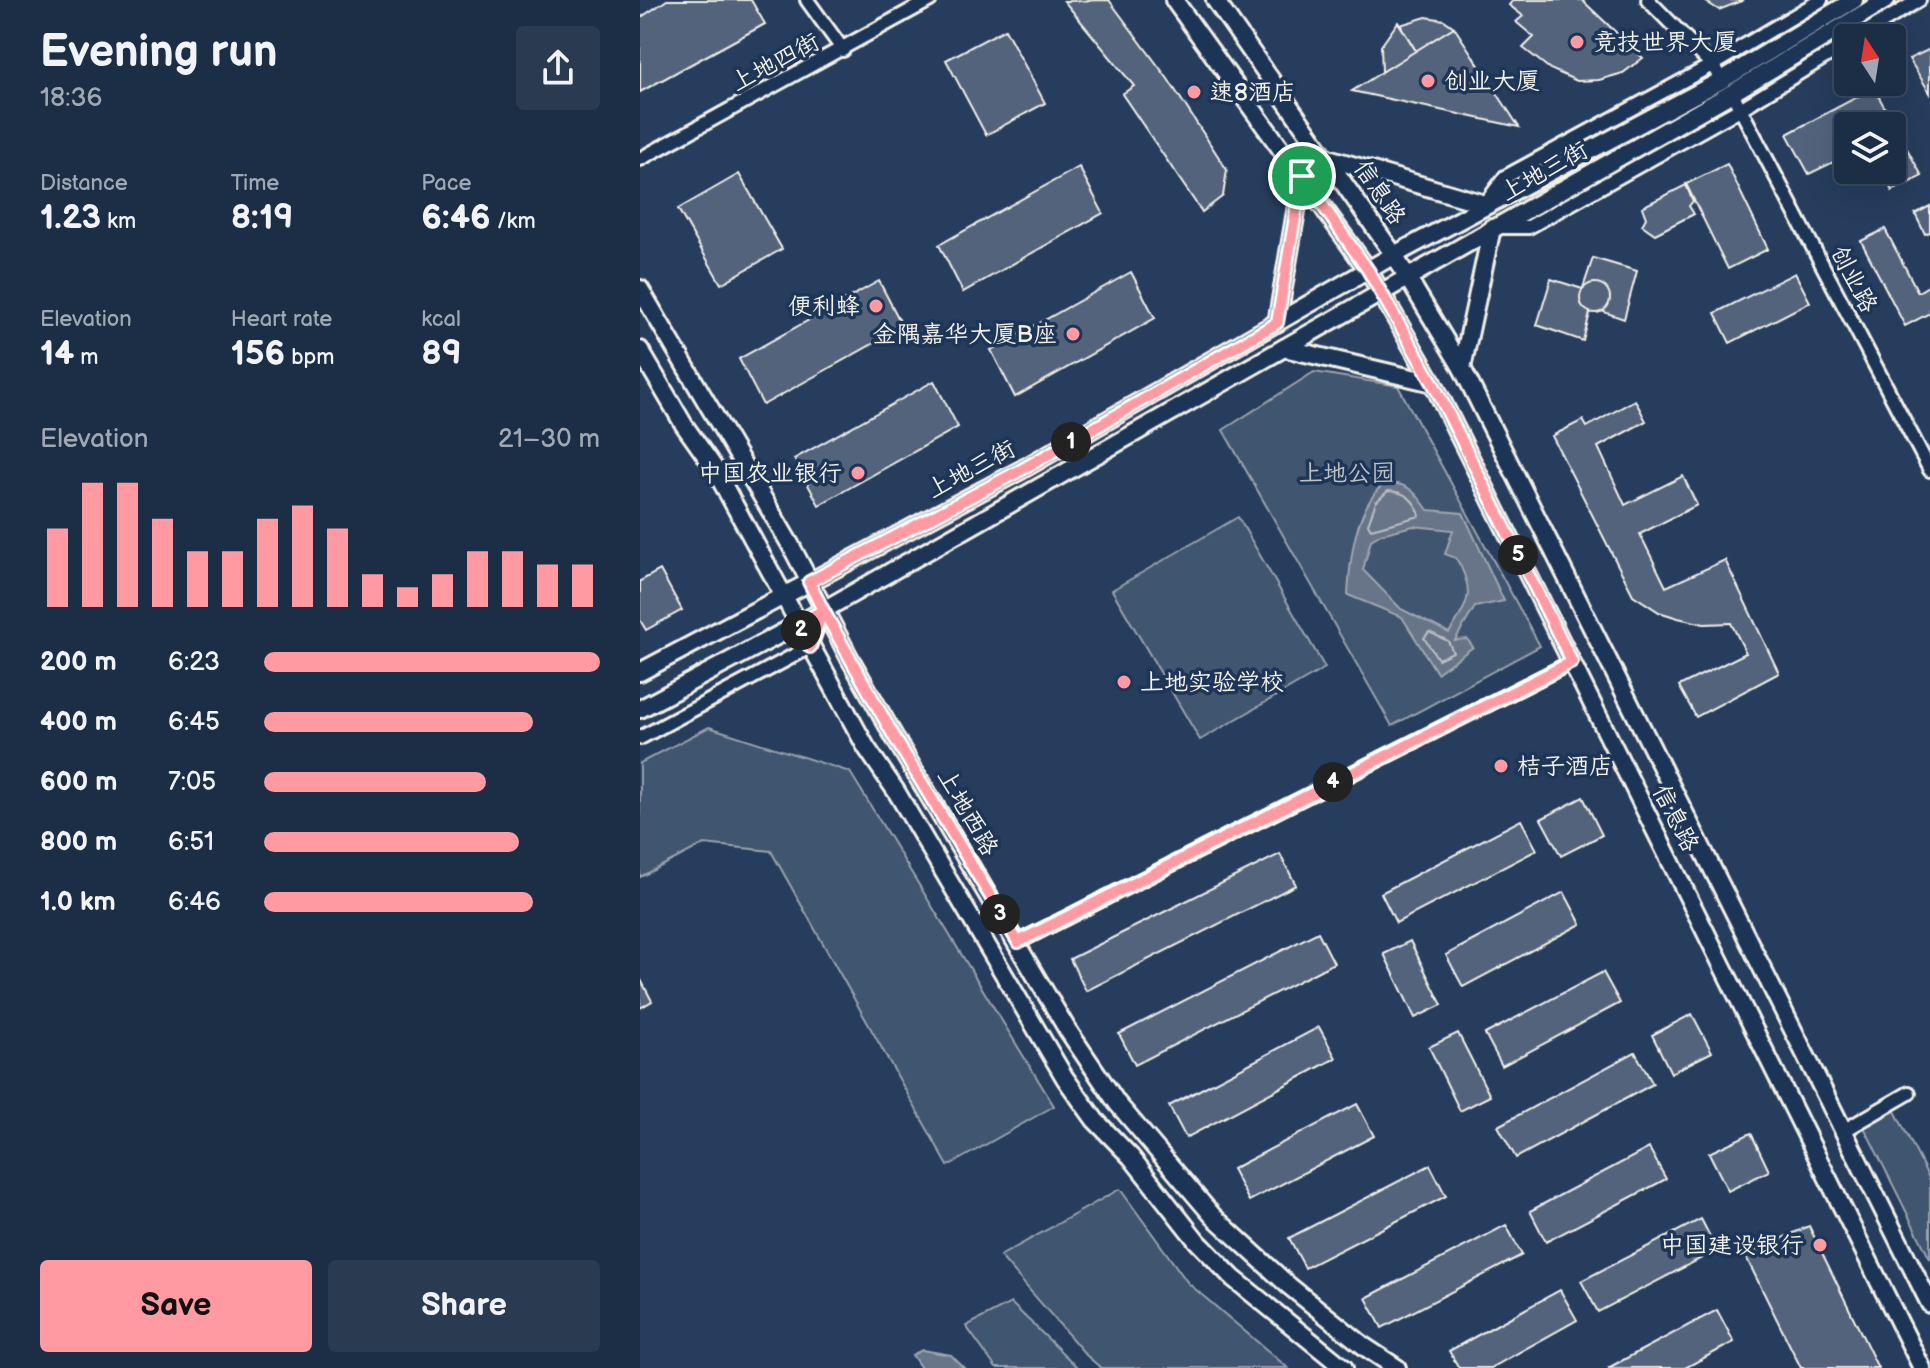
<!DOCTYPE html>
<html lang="en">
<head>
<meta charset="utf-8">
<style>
  :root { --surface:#1c2e46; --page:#293a51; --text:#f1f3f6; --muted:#a0a8b3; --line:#3a4a5f; --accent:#ff9aa2 }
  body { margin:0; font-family:"Balsamiq Sans","LXGW WenKai TC",sans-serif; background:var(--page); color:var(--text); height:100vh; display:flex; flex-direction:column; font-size:30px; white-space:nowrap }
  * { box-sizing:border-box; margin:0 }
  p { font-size:26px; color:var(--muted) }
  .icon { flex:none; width:44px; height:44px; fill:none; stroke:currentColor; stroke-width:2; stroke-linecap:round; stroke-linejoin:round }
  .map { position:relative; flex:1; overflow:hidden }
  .side { display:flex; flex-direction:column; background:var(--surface); width:640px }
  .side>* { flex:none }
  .needle { width:52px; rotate:348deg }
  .buttons { position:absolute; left:1194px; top:24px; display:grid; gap:16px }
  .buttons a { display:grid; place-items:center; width:72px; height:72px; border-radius:8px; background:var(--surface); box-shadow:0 8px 32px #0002,0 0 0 2px var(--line); font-size:40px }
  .pin { position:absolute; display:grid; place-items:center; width:68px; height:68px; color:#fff; margin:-34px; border:4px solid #fff; border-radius:50%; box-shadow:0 2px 8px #0007 }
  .km { position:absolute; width:40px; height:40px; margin:-20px; border-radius:50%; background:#222; color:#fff; font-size:22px; line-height:40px; text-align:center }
  .round { display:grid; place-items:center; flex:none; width:84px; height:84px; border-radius:8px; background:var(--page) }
  .head { display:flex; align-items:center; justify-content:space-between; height:136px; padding:0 40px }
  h1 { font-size:44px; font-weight:800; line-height:60px }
  .metrics { display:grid; grid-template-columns:repeat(3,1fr); gap:12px; height:136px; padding:8px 40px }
  .metrics div { display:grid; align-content:center }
  .metrics b { font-size:34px; font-weight:800 }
  .metrics small { font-size:22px; font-weight:400 }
  .metrics p { font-size:22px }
  .chart { height:224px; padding:16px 40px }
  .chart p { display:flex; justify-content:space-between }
  .chart svg { width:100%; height:144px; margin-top:8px; stroke:var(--accent); stroke-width:6 }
  .button { display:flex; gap:16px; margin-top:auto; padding:16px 40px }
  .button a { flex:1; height:92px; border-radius:8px; background:var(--accent); color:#111; font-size:32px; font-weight:800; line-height:92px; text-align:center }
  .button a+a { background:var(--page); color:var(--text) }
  ul { padding:0 40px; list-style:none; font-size:26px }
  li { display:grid; grid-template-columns:128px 96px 1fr; align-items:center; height:60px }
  li i { height:20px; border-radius:10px; background:var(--accent) }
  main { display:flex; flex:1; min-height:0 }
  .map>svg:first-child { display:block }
  .green { fill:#40546f; stroke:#9aa2ac; stroke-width:2 }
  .water { fill:#677588; stroke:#9fa7ae; stroke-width:2; fill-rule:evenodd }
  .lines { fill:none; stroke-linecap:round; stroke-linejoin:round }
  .shore { stroke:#bcbfc2; stroke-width:2 }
  .building { fill:#52647b; stroke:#f4f1e8; stroke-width:2 }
  .minor-casing { stroke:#f4f1e8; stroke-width:18 }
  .major-casing { stroke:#f4f1e8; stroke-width:22 }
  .minor { stroke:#1d3557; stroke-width:12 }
  .major { stroke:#1d3557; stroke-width:16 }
  .route-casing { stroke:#fff; stroke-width:16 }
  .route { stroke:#ff9aa2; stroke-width:10 }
  .poi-dot { fill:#ff9aa2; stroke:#1d3557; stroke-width:3 }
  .labels { text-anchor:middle; stroke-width:7; stroke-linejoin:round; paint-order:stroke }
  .poi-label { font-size:24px; fill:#f4f1e8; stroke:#1d3557; text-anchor:start }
  .street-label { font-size:24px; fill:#f4f1e8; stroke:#1d3557 }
  .park-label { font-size:24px; fill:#bec2c4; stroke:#1d3557 }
</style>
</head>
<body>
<main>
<section class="side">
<div class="head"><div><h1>Evening run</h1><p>18:36</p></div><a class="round"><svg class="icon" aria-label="share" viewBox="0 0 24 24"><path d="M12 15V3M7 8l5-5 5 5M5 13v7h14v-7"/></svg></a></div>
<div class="metrics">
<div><p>Distance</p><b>1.23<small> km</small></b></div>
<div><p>Time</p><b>8:19</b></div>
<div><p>Pace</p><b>6:46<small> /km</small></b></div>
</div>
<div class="metrics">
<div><p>Elevation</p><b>14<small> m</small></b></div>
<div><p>Heart rate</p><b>156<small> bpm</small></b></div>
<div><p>kcal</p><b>89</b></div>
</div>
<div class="chart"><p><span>Elevation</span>21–30 m</p>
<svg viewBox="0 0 160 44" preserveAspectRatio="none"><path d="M5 44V20M15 44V6M25 44V6M35 44V17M45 44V27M55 44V27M65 44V17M75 44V13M85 44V20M95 44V34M105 44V38M115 44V34M125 44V27M135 44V27M145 44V31M155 44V31"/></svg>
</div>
<ul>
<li><b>200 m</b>6:23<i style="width:100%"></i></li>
<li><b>400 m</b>6:45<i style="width:80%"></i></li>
<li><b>600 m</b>7:05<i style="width:66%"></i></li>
<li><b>800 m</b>6:51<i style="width:76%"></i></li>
<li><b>1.0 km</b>6:46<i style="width:80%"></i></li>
</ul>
<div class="button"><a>Save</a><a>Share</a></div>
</section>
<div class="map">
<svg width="1290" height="1368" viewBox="0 0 1290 1368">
  <rect width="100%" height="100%" fill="#263d5d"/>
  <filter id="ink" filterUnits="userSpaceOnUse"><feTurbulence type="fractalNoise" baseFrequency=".0125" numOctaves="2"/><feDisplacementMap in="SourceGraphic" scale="16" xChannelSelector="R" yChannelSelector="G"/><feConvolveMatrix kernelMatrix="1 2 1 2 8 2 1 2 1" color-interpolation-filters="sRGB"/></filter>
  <g filter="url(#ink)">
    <g class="green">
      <path d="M674 372 758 386 900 646 752 726 583 430Z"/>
      <path d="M598 517 685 668 560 740 472 590Z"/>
      <path d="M69 727 210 772 414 1106 308 1166 131 851 64 844 0 877V763Z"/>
      <path d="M1255 1111 1290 1180V1259L1224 1127Z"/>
      <path d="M480 1189 548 1283 648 1368H461L446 1355 360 1256Z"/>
      <path d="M371 1303 438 1368H356L326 1326Z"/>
    </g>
    <g class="water">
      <path d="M744 483C767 482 775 491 788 510L823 513 864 601 835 607 815 640 827 639 833 647 797 673 762 617 708 595C710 557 715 510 744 483ZM773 526 813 530 805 554 816 558C836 592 829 602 809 633L761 609 723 570 731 540 741 534Z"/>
      <path d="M282 1350 311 1355 324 1368H281L272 1355Z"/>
    </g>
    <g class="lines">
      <g class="shore">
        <path d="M748 491C765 491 776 501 780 516L731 529 728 524 736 502Z"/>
        <path d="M789 632 808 641 813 652 798 659 784 638Z"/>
      </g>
    </g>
    <g class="building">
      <path d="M27 0H111L125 24 0 92V18Z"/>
      <path d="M469 0 528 79 587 170 583 196 562 212 482 94 494 86 424 1Z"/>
      <path d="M873 0H942L1003 58 983 73 959 80 937 81 910 69 883 48 894 37 876 22 883 16 869 5Z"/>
      <path d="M1063 0H1104L1079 10Z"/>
      <path d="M786 17 804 20 814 27 776 51 760 25Z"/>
      <path d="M758 22 776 51 742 72 741 46Z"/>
      <path d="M814 27 879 127 712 91 742 72Z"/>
      <path d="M365 29 405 103 346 135 306 60Z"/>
      <path d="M1290 49V93L1269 59Z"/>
      <path d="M1234 88 1282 176 1252 191 1241 170H1252V126H1208V155L1169 174 1147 134Z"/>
      <path d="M1087 164 1128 249 1088 269 1046 184Z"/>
      <path d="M439 167 463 213 323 292 299 245Z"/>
      <path d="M99 174 142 249 81 284 38 209Z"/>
      <path d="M1046 185 1053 201 1049 206 1054 214 1015 234 1002 225 1006 218 1002 207Z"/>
      <path d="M1290 206V232L1285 234 1275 214Z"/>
      <path d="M1245 229 1278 292 1290 285V313L1265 326 1221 241Z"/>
      <path d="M953 258 997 271 984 319 938 303Z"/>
      <path d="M491 272 515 318 375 397 351 350Z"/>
      <path d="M1155 273 1170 302 1090 343 1075 313Z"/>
      <path d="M911 279 955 293 943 341 897 325Z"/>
      <path d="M239 281 263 327 123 405 99 359Z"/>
      <circle cx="955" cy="298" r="15"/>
      <path d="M294 381 318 427 179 505 154 459Z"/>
      <path d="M995 400 1006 421 958 447 985 505 1043 476 1057 505 1000 534 1026 587 1085 560 1139 673 1056 717 1039 686 1106 653 1091 623 1064 624 1038 618 1019 612 993 595 912 436 943 420 947 427Z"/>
      <path d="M20 570 42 610 6 630 0 620V581Z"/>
      <path d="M943 797 962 835 921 856 901 819Z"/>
      <path d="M881 820 897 850 756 923 741 893Z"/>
      <path d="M640 854 656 885 446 991 430 959Z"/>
      <path d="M924 892 941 924 823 987 806 955Z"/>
      <path d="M678 932 694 963 495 1065 479 1034Z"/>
      <path d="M770 941 802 1005 775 1018 744 954Z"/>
      <path d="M963 972 980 1003 862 1066 845 1034Z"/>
      <path d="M0 978 12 1001 0 1008Z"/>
      <path d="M1052 1014 1072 1052 1031 1073 1012 1035Z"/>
      <path d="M679 1027 696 1058 546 1138 529 1106Z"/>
      <path d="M818 1033 850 1096 820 1111 789 1047Z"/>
      <path d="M995 1052 1013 1084 876 1158 858 1126Z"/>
      <path d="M717 1104 734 1136 609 1201 592 1169Z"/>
      <path d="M1111 1133 1129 1171 1088 1191 1069 1153Z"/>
      <path d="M1009 1148 1026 1179 906 1242 890 1211Z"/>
      <path d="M790 1165 806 1196 665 1268 649 1238Z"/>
      <path d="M1061 1219 1077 1250 958 1312 941 1281Z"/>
      <path d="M866 1225 882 1255 742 1328 726 1298Z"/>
      <path d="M1169 1226 1238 1368H1161L1105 1255Z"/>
      <path d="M920 1290 937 1320 851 1368H819L809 1351Z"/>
      <path d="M1077 1310 1094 1342 1045 1368H968Z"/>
    </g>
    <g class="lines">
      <defs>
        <g id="minor">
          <path d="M167 0 203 50"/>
          <path d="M1008 0 1072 65 1082 80"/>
          <path d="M1216 38 1279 0"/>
          <path d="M1092 93 1290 470"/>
          <path d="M0 159 290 0"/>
          <path d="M845 204 865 177 1072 65 1181 0"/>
          <path d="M859 227H889L1100 109 1208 43"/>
          <path d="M0 738 170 647 183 610"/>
          <path d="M378 942 932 662"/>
          <path d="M1205 1130 1269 1093"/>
        </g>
        <g id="major">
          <path d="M534 0 728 270 793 383 1282 1368"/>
          <path d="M575 0 754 255 822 368 1290 1304"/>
          <path d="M688 158 845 204"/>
          <path d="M0 289 150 544 209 657 256 740 427 1029 477 1103 573 1216 648 1285 725 1347 757 1368"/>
          <path d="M637 323 662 176"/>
          <path d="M644 348 793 383"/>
          <path d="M0 350 44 425 73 466 226 747 256 791 425 1078 455 1120 491 1157 557 1241 593 1278 704 1368"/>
          <path d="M822 368 852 228"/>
          <path d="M0 672 381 470 754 255 1082 80 1214 0"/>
          <path d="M0 709 159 624 1092 93 1246 0"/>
        </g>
      </defs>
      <use href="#minor" class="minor-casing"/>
      <use href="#major" class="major-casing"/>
      <use href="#minor" class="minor"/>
      <use href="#major" class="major"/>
    </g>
  </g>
  <g class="lines" filter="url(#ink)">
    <defs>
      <path id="route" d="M662 176 637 323 381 470 169 582 183 610 170 647 159 624 183 610 256 740 378 942 932 662 793 383 728 270 662 176"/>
    </defs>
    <use href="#route" class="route-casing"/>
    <use href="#route" class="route"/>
  </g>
  <g class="poi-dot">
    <circle cx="937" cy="42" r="8"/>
    <circle cx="788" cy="81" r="8"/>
    <circle cx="554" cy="92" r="8"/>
    <circle cx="236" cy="306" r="8"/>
    <circle cx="433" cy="334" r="8"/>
    <circle cx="218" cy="473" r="8"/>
    <circle cx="484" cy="682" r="8"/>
    <circle cx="861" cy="766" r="8"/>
    <circle cx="1180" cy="1245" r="8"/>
  </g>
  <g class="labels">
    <g class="poi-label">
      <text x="953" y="50">竞技世界大厦</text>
      <text x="804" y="89">创业大厦</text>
      <text x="570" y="100">速8酒店</text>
      <text x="220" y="314" text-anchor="end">便利蜂</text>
      <text x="417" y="342" text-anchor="end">金隅嘉华大厦B座</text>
      <text x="202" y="481" text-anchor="end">中国农业银行</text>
      <text x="500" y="690">上地实验学校</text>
      <text x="877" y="774">桔子酒店</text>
      <text x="1164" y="1253" text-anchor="end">中国建设银行</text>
    </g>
    <g class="street-label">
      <text transform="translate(135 62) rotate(-28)" y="8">上地四街</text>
      <text transform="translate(904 171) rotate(-29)" y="8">上地三街</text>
      <text transform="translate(740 192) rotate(56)" y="8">信息路</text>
      <text transform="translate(1214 279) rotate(62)" y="8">创业路</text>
      <text transform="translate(331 469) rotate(-28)" y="8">上地三街</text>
      <text transform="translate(328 812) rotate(60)" y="8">上地西路</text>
      <text transform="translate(1036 818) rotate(63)" y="8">信息路</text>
    </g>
    <g class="park-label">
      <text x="707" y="481">上地公园</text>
    </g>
  </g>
</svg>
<div class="buttons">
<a><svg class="needle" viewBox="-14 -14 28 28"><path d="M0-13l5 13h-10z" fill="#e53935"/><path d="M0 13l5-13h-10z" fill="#a0a8b3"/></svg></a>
<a><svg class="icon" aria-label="layers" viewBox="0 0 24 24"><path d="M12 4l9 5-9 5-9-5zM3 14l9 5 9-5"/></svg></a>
</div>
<div class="pin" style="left:662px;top:176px;background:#1e9e55"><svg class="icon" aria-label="arrive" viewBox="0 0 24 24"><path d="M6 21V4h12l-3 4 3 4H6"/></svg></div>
<b class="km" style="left:431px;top:442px">1</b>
<b class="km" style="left:161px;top:630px">2</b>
<b class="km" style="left:360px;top:914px">3</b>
<b class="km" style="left:693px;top:782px">4</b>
<b class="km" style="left:878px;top:555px">5</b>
</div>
</main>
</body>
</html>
